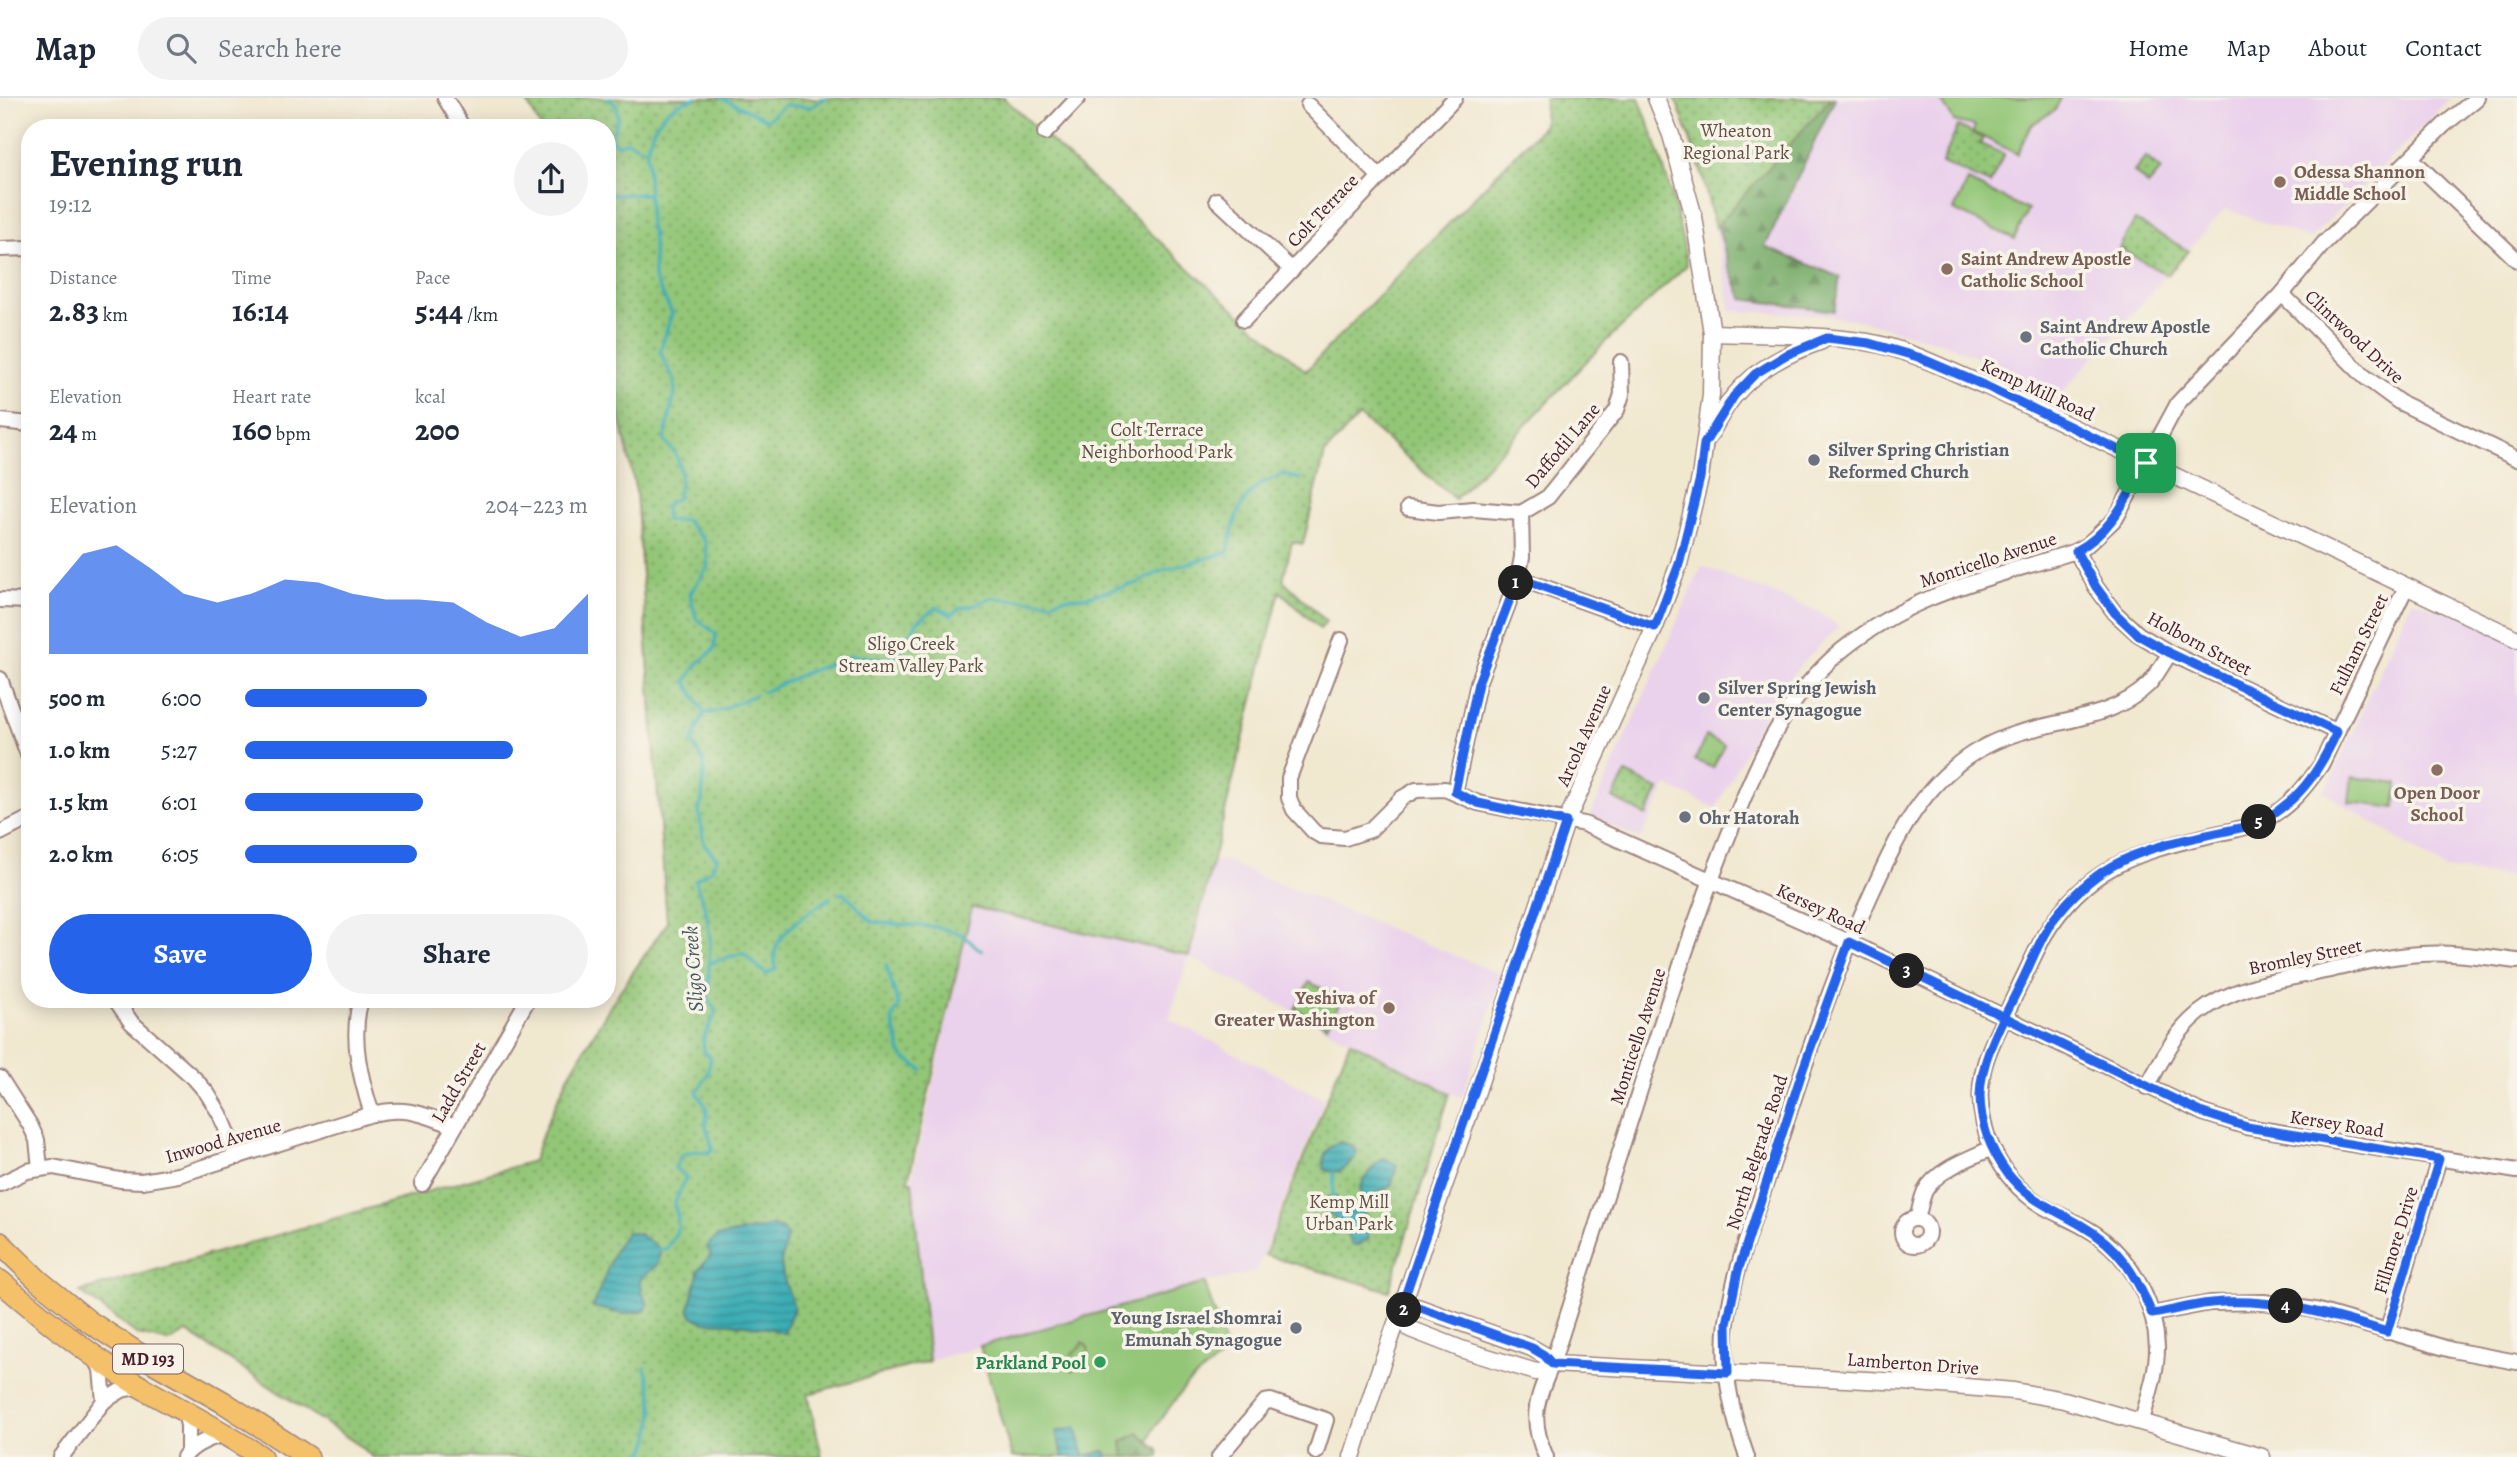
<!DOCTYPE html>
<html lang="en">
<head>
<meta charset="utf-8">
<style>
  :root { --surface:#fff; --page:#f2f2f3; --text:#1f2937; --muted:#747a83; --line:#e0e1e3; --accent:#2563eb }
  body { margin:0; font-family:Alegreya,serif; background:var(--page); color:var(--text); height:100vh; display:flex; flex-direction:column; font-size:26px; white-space:nowrap }
  * { box-sizing:border-box; margin:0 }
  p { font-size:23px; color:var(--muted) }
  .icon { flex:none; width:38px; height:38px; fill:none; stroke:currentColor; stroke-width:2; stroke-linecap:round; stroke-linejoin:round }
  .map { position:relative; flex:1; overflow:hidden }
  .drawer { position:absolute; left:21px; top:21px; width:595px; height:889px; display:flex; flex-direction:column; background:var(--surface); border-radius:28px; box-shadow:0 4px 18px #0003 }
  .drawer>* { flex:none }
  .pin { position:absolute; display:grid; place-items:center; width:60px; height:60px; color:#fff; margin:-30px; border-radius:14px; box-shadow:0 4px 10px #0006 }
  .km { position:absolute; width:35px; height:35px; margin:-18px; border-radius:50%; background:#222; color:#fff; font-size:19px; line-height:35px; text-align:center }
  .round { display:grid; place-items:center; flex:none; width:74px; height:74px; border-radius:37px; background:var(--page) }
  .overview { display:flex; align-items:center; justify-content:space-between; height:119px; padding:0 28px }
  h1 { font-size:38px; font-weight:700; line-height:52px }
  .metrics { display:grid; grid-template-columns:repeat(3,1fr); gap:10px; height:119px; padding:7px 28px }
  .metrics div { display:grid; align-content:center }
  .metrics b { font-size:30px; font-weight:700 }
  .metrics small { font-size:19px; font-weight:400 }
  .metrics p { font-size:19px }
  .chart { height:196px; padding:14px 28px }
  .chart p { display:flex; justify-content:space-between }
  .chart svg { width:100%; height:126px; margin-top:7px; fill:var(--accent); opacity:.7 }
  .button { display:flex; gap:14px; margin-top:auto; padding:14px 28px }
  .button a { flex:1; height:80px; border-radius:42px; background:var(--accent); color:#fff; font-size:28px; font-weight:700; line-height:80px; text-align:center }
  .button a+a { background:var(--page); color:var(--text) }
  ul { padding:0 28px; list-style:none; font-size:23px }
  li { display:grid; grid-template-columns:112px 84px 1fr; align-items:center; height:52px }
  li i { height:18px; border-radius:9px; background:var(--accent) }
  header { display:flex; align-items:center; gap:42px; box-sizing:border-box; height:98px; padding:0 35px; background:var(--surface); border-bottom:2px solid var(--line) }
  header strong { font-size:33px }
  nav { display:flex; gap:38px; margin-inline-start:auto; font-size:24px }
  .search { width:490px; height:63px; background:var(--page); display:flex; align-items:center; gap:18px; box-sizing:border-box; padding:0 24px; border-radius:38px; color:var(--muted); font-size:26px }
  .map>svg:first-child { display:block }
  .built { fill:#ead1ec }
  .green { fill:#93c677; stroke:#6e7251; stroke-width:2 }
  .forest { fill:url(#forest-firs); stroke:#60654a; stroke-width:2 }
  .park { fill:url(#park-dots); stroke:#6e7251; stroke-width:2 }
  .water { fill:url(#water-rules); stroke:#426670; stroke-width:2 }
  .lines { fill:none; stroke-linecap:round; stroke-linejoin:round }
  .stream { stroke:#3badb5; stroke-width:3.5 }
  .minor-casing { stroke:#9e847e; stroke-width:18 }
  .tertiary-casing { stroke:#9e847e; stroke-width:19 }
  .primary-casing { stroke:#9e847e; stroke-width:24 }
  .minor { stroke:#fff; stroke-width:14 }
  .tertiary { stroke:#fff; stroke-width:16 }
  .primary { stroke:#f4c16a; stroke-width:21 }
  .route-casing { stroke:#fff; stroke-width:14 }
  .route { stroke:#2563eb; stroke-width:9 }
  .education-dot { fill:#8d6e63; stroke:#f7f3e8; stroke-width:2.5 }
  .worship-dot { fill:#6b7280; stroke:#f7f3e8; stroke-width:2.5 }
  .leisure-dot { fill:#2e9e5b; stroke:#f7f3e8; stroke-width:2.5 }
  .labels { text-anchor:middle; stroke-width:7; stroke-linejoin:round; paint-order:stroke }
  .shield { fill:#f7f3e8; stroke:#7e5f64; stroke-width:2 }
  .shield-label { font-size:18px; font-weight:bold; fill:#4a1f2b }
  .park-label { font-size:19px; fill:#605142; stroke:#f7f3e8 }
  .education-label { font-size:19px; font-weight:bold; fill:#785e54; stroke:#f7f3e8; text-anchor:start }
  .street-label { font-size:19px; fill:#4a1f2b; stroke:#f7f3e8 }
  .worship-label { font-size:19px; font-weight:bold; fill:#5b616d; stroke:#f7f3e8; text-anchor:start }
  .leisure-label { font-size:19px; font-weight:bold; fill:#27864d; stroke:#f7f3e8; text-anchor:end }
  .water-label { font-size:21px; font-style:italic; fill:#445862; stroke:#f7f3e8 }
</style>
</head>
<body>
<header>
<strong>Map</strong>
<div class="search"><svg class="icon" aria-label="search" viewBox="0 0 24 24"><circle cx="10" cy="10" r="6"/><path d="M15 15l6 6"/></svg>Search here</div>
<nav><a>Home</a><a>Map</a><a>About</a><a>Contact</a></nav>
</header>
<div class="map">
<svg width="2517" height="1359" viewBox="0 0 2517 1359">
  <defs>
    <pattern id="forest-firs" width="22" height="20" patternUnits="userSpaceOnUse" patternTransform="scale(1.75)"><rect width="22" height="20" fill="#76ab68"/><path d="M5 1l3.5 6h-7zM16 11l3.5 6h-7z" fill="#638b56"/></pattern>
    <pattern id="park-dots" width="8" height="8" patternUnits="userSpaceOnUse" patternTransform="scale(1.75)"><rect width="8" height="8" fill="#93c677"/><path d="M2 2h.1M6 6h.1" fill="none" stroke="#7aa062" stroke-width="1.8" stroke-linecap="round"/></pattern>
    <pattern id="water-rules" width="6" height="5" patternUnits="userSpaceOnUse" patternTransform="scale(1.75)"><rect width="6" height="5" fill="#3badb5"/><path d="M0 2.5h6" fill="none" stroke="#348c93"/></pattern>
  </defs>
  <rect width="100%" height="100%" fill="#f7f3e8"/>
  <filter id="ink" filterUnits="userSpaceOnUse"><feTurbulence type="fractalNoise" baseFrequency=".0143" numOctaves="2"/><feDisplacementMap in="SourceGraphic" scale="14" xChannelSelector="R" yChannelSelector="G"/><feConvolveMatrix kernelMatrix="1 2 1 2 8 2 1 2 1" color-interpolation-filters="sRGB"/></filter>
  <filter id="wash" filterUnits="userSpaceOnUse"><feTurbulence type="fractalNoise" baseFrequency=".00686" numOctaves="4" result="noise"/><feDisplacementMap in="SourceGraphic" scale="28" xChannelSelector="R" yChannelSelector="G"/><feGaussianBlur stdDeviation="1.57" result="paint"/><feColorMatrix in="noise" values="0 0 0 0 0 0 0 0 0 0 0 0 0 0 0 0 0 1.4 0 .05"/><feComposite in="paint" operator="in"/></filter>
  <g filter="url(#wash)">
    <rect width="100%" height="100%" fill="#f1e8d0"/>
    <g class="built">
      <path d="M1831 0H2451L2310 141 2225 111 2059 298 1947 246 1859 222 1814 216 1731 213 1715 130Z"/>
      <path d="M1702 468 1819 514 1839 529 1800 567 1764 618 1716 710 1667 688 1640 741 1590 718Z"/>
      <path d="M2412 502 2487 527 2517 548V780L2445 771 2323 693 2331 682Z"/>
      <path d="M1221 762 1502 877 1462 999 1450 995 1189 859 1169 921 1324 1001 1256 1174 1205 1185 929 1263 912 1083 972 809Z"/>
    </g>
    <g class="green">
      <path d="M1939 0H2061L2055 12 2031 27 2017 56 1973 34 1975 28 1954 23Z"/>
      <path d="M1968 83 2028 112 2014 141 1954 112Z"/>
      <path d="M1706 638 1724 647 1713 670 1695 662Z"/>
      <path d="M2352 679 2398 685 2395 710 2349 704Z"/>
      <path d="M1309 884 1342 901 1327 928 1295 911Z"/>
      <path d="M1205 1185 1227 1255 1187 1286 1153 1332 1143 1359H1012L980 1248Z"/>
    </g>
    <g class="forest">
      <path d="M1676 0H1835L1765 149 1840 179 1834 213 1743 201 1729 169 1709 97Z"/>
      <path d="M1138 1335 1158 1351 1159 1359H1124L1122 1344Z"/>
    </g>
    <g class="park">
      <path d="M525 0H1004L1218 197 1306 273 1544 27 1545 0H1639C1661 55 1677 109 1687 167L1604 245 1455 401 1359 318 1325 355 1303 446 1292 444 1283 482 1326 523 1320 531 1280 493 1189 858 972 809 908 1083H912L929 1263 808 1296 822 1359H372L362 1349 187 1234 169 1244 138 1237 80 1194 533 1063 544 1032 568 979 615 900 667 825 636 394 607 258V30H541Z"/>
      <path d="M1675 0H1831L1715 130 1699 64Z"/>
      <path d="M1958 28 1983 40 1980 46 2004 56 1990 86 1942 65Z"/>
      <path d="M2146 59 2161 72 2148 87 2134 74Z"/>
      <path d="M2135 122 2189 153 2167 177 2119 150Z"/>
      <path d="M1626 675 1659 692 1646 718 1613 700Z"/>
      <path d="M1350 943 1450 995 1389 1193 1265 1157Z"/>
      <path d="M1082 1244 1088 1249 1089 1260 1084 1261 1082 1267 1072 1273 1069 1264 1072 1255 1078 1252Z"/>
    </g>
    <g class="water">
      <path d="M1339 1044 1351 1047 1357 1054C1349 1068 1340 1080 1324 1071 1322 1057 1326 1050 1339 1044Z"/>
      <path d="M1384 1060 1397 1067 1391 1088 1364 1102 1360 1091C1365 1079 1373 1067 1384 1060Z"/>
      <path d="M1336 1098 1339 1105 1348 1110 1356 1108 1359 1104 1362 1106 1369 1141 1358 1147H1352L1342 1126 1324 1113V1106L1329 1099Z"/>
      <path d="M773 1128 782 1131 787 1138 781 1164 783 1178 794 1209 784 1235 768 1230 731 1225 703 1224 693 1218 689 1211 699 1171 711 1157 707 1149 716 1139Z"/>
      <path d="M627 1134 639 1136 660 1151C660 1172 651 1169 640 1182L643 1197 648 1206 645 1213 622 1216 593 1209 616 1149Z"/>
      <path d="M1076 1329 1084 1358 1105 1353 1107 1359H1063L1056 1334Z"/>
    </g>
    <g class="lines">
      <g class="stream">
        <path d="M608 0 617 8 618 20 610 41 618 47 627 43 647 52 650 128 653 141 654 180 672 215 660 254 674 282 675 294 664 343C683 359 682 376 678 399L665 408 666 423 685 422 705 443 708 468 690 496 696 520 716 536 714 552 698 565 686 583 704 615 692 644 704 665 702 702 699 713 704 746 717 760 712 771 695 782 706 812 710 840 708 900 716 914 703 941 704 953 711 960 707 977 697 995 707 1010 706 1028 713 1051 708 1055 697 1053 681 1057 675 1070 686 1079 674 1107C682 1126 678 1135 666 1151L655 1152"/>
        <path d="M722 0 767 22 784 7 811 9 826 0"/>
        <path d="M647 52C652 24 668 6 696 0"/>
        <path d="M607 97 648 96"/>
        <path d="M763 594 805 575 851 558 897 561 917 524 937 509 951 517 960 510 972 508 990 500 1052 504 1062 500 1085 499 1138 485 1161 473 1228 454C1233 429 1236 407 1257 389 1263 383 1274 382 1281 376L1300 381"/>
        <path d="M705 615H713L755 597"/>
        <path d="M839 796 844 795 872 824 936 829 961 836 982 853"/>
        <path d="M709 865 743 855 766 876 776 871C775 865 774 859 775 854 778 832 813 812 830 800"/>
        <path d="M886 867 899 908 892 921 902 958 922 972"/>
        <path d="M1333 1101 1334 1075"/>
        <path d="M642 1359C657 1331 655 1299 645 1270"/>
      </g>
    </g>
  </g>
  <g filter="url(#ink)">
    <g class="lines">
      <defs>
        <g id="minor">
          <path d="M445 0 463 30"/>
          <path d="M1308 7 1380 79"/>
          <path d="M1045 35 1078 0"/>
          <path d="M2412 61 2517 162"/>
          <path d="M1217 102 1292 172"/>
          <path d="M0 151 30 150"/>
          <path d="M2282 196 2365 279 2399 304 2517 361"/>
          <path d="M1244 222 1455 0"/>
          <path d="M0 323 30 326"/>
          <path d="M1408 410 1438 414 1474 411 1521 415 1548 399 1617 312 1622 296 1621 264"/>
          <path d="M2076 453 2096 489 2115 515 2138 536 2170 555 2337 634"/>
          <path d="M1518 480 1655 529"/>
          <path d="M0 502 30 503"/>
          <path d="M1341 542 1289 680V700L1294 712 1314 734 1321 738 1345 740 1370 732 1402 700 1416 692 1445 691 1478 705 1584 726 1849 844 2203 1015 2247 1029 2517 1073"/>
          <path d="M0 581 30 662"/>
          <path d="M1455 694 1478 585 1518 480 1522 459 1521 415"/>
          <path d="M0 735 30 720"/>
          <path d="M115 901 131 924 194 980 207 995 220 1016 238 1059"/>
          <path d="M361 901C350 939 360 979 372 1016"/>
          <path d="M0 980 30 1027 37 1042 40 1070"/>
          <path d="M2147 989C2162 962 2174 935 2199 915 2235 887 2281 882 2325 873 2356 866 2388 858 2421 856 2453 854 2485 859 2517 863"/>
          <path d="M0 1086 27 1073 53 1069 120 1082 142 1083 178 1077 372 1016C408 1008 421 1016 455 1028"/>
          <path d="M422 1086 528 901"/>
          <circle cx="1915" cy="1134" r="13"/>
          <path d="M1917 1121C1920 1112 1921 1101 1925 1093 1937 1071 1971 1060 1992 1050"/>
          <path d="M2152 1216 2210 1205 2264 1204 2315 1212 2452 1252 2517 1264"/>
          <path d="M2387 1234 2439 1061"/>
          <path d="M95 1260 101 1271 104 1303"/>
          <path d="M184 1311 188 1327V1353"/>
          <path d="M2142 1323C2148 1299 2157 1275 2157 1250 2156 1209 2134 1165 2101 1140 2083 1125 2060 1119 2041 1107 1999 1081 1974 1027 1982 979 1985 957 1998 934 2007 914 2019 889 2031 863 2044 838 2085 770 2134 755 2207 738 2227 733 2250 730 2268 720 2291 707 2306 688 2321 667L2406 489"/>
          <path d="M61 1359 104 1303 122 1292 141 1288"/>
          <path d="M184 1359C193 1346 210 1340 225 1336"/>
          <path d="M1219 1359 1265 1304 1271 1303 1326 1322 1316 1354"/>
          <path d="M1546 1359C1529 1321 1536 1302 1552 1266 1584 1167 1615 1069 1647 970 1671 894 1696 819 1725 746 1753 676 1781 602 1841 553 1915 493 1989 481 2076 453L2087 447 2116 420 2178 305 2282 196 2324 145 2444 27 2477 0"/>
          <path d="M1747 1359C1732 1317 1721 1269 1727 1224 1735 1165 1759 1108 1777 1052 1804 968 1831 883 1868 803 1890 754 1911 706 1952 671 1969 656 1991 644 2012 637 2056 622 2114 621 2149 586 2157 577 2163 565 2170 555"/>
        </g>
        <g id="tertiary">
          <path d="M1712 235C1764 237 1817 236 1867 244 1909 251 1949 273 1988 289L2517 541"/>
          <path d="M1707 341C1716 327 1723 311 1734 298 1757 270 1788 255 1822 243"/>
          <path d="M1552 1266 1544 1257 1532 1250 1417 1209 1400 1213 1410 1231 1464 1252 1536 1274 1545 1272 1552 1266 1905 1284 2014 1293 2064 1302 2262 1359"/>
          <path d="M1352 1359 1379 1274 1475 999 1566 724 1655 529 1679 466 1700 380 1711 297 1712 235 1694 119 1671 37 1656 0"/>
        </g>
        <g id="primary">
          <path d="M0 1145 39 1183 88 1223 139 1256 223 1304 308 1359"/>
          <path d="M0 1183C44 1221 91 1259 141 1289 181 1312 223 1333 261 1359"/>
        </g>
      </defs>
      <use href="#minor" class="minor-casing"/>
      <use href="#tertiary" class="tertiary-casing"/>
      <use href="#primary" class="primary-casing"/>
      <use href="#minor" class="minor"/>
      <use href="#tertiary" class="tertiary"/>
      <use href="#primary" class="primary"/>
    </g>
  </g>
  <g class="lines" filter="url(#ink)">
    <defs>
      <path id="route" d="M2146 365 1988 289 1918 259 1869 245 1827 240 1786 257 1755 276 1734 298 1704 346 1700 380 1679 466 1655 529 1518 480 1478 585 1455 694 1478 705 1566 724 1400 1213 1418 1209 1532 1250 1544 1257 1552 1266 1728 1275 1727 1226 1738 1173 1802 974 1849 844 2203 1015 2247 1029 2439 1061 2387 1234C2329 1216 2272 1199 2211 1205 2191 1207 2171 1213 2152 1216 2136 1177 2120 1149 2081 1127 2054 1111 2028 1102 2008 1076 1991 1053 1980 1026 1980 997 1981 956 2007 915 2024 879 2033 860 2041 839 2053 822 2069 801 2089 781 2112 768 2154 744 2207 738 2254 727 2298 705 2317 677 2337 634L2170 555 2138 537 2115 515 2096 489 2076 453C2112 434 2127 399 2146 365"/>
    </defs>
    <use href="#route" class="route-casing"/>
    <use href="#route" class="route"/>
  </g>
  <g class="education-dot">
    <circle cx="2280" cy="84" r="7"/>
    <circle cx="1947" cy="171" r="7"/>
    <circle cx="2437" cy="672" r="7"/>
    <circle cx="1389" cy="910" r="7"/>
  </g>
  <g class="worship-dot">
    <circle cx="2026" cy="239" r="7"/>
    <circle cx="1814" cy="362" r="7"/>
    <circle cx="1704" cy="600" r="7"/>
    <circle cx="1685" cy="719" r="7"/>
    <circle cx="1296" cy="1230" r="7"/>
  </g>
  <circle class="leisure-dot" cx="1100" cy="1264" r="7"/>
  <g class="labels">
    <rect class="shield" x="113" y="1246.5" width="70" height="29" rx="5"/>
    <g class="shield-label">
      <text x="148" y="1267">MD 193</text>
    </g>
    <g class="park-label">
      <text x="1736" y="39">Wheaton<tspan x="1736" dy="22">Regional Park</tspan></text>
      <text x="1157" y="338">Colt Terrace<tspan x="1157" dy="22">Neighborhood Park</tspan></text>
      <text x="911" y="552">Sligo Creek<tspan x="911" dy="22">Stream Valley Park</tspan></text>
      <text x="1349" y="1110">Kemp Mill<tspan x="1349" dy="22">Urban Park</tspan></text>
    </g>
    <g class="education-label">
      <text x="2294" y="80">Odessa Shannon<tspan x="2294" dy="22">Middle School</tspan></text>
      <text x="1961" y="167">Saint Andrew Apostle<tspan x="1961" dy="22">Catholic School</tspan></text>
      <text x="2437" y="701" text-anchor="middle">Open Door<tspan x="2437" dy="22">School</tspan></text>
      <text x="1375" y="906" text-anchor="end">Yeshiva of<tspan x="1375" dy="22">Greater Washington</tspan></text>
    </g>
    <g class="street-label">
      <text transform="translate(1322 112) rotate(-46)" y="7">Colt Terrace</text>
      <text transform="translate(2355 238) rotate(43)" y="7">Clintwood Drive</text>
      <text transform="translate(2038 291) rotate(25)" y="7">Kemp Mill Road</text>
      <text transform="translate(1562 347) rotate(-50)" y="7">Daffodil Lane</text>
      <text transform="translate(1988 461) rotate(-18)" y="7">Monticello Avenue</text>
      <text transform="translate(2200 545) rotate(28)" y="7">Holborn Street</text>
      <text transform="translate(2358 546) rotate(-64)" y="7">Fulham Street</text>
      <text transform="translate(1583 637) rotate(-66)" y="7">Arcola Avenue</text>
      <text transform="translate(1821 810) rotate(25)" y="7">Kersey Road</text>
      <text transform="translate(2305 858) rotate(-12)" y="7">Bromley Street</text>
      <text transform="translate(1637 938) rotate(-72)" y="7">Monticello Avenue</text>
      <text transform="translate(458 984) rotate(-60)" y="7">Ladd Street</text>
      <text transform="translate(2337 1025) rotate(9)" y="7">Kersey Road</text>
      <text transform="translate(223 1042) rotate(-16)" y="7">Inwood Avenue</text>
      <text transform="translate(1756 1054) rotate(-72)" y="7">North Belgrade Road</text>
      <text transform="translate(2395 1142) rotate(-73)" y="7">Fillmore Drive</text>
      <text transform="translate(1913 1265) rotate(4)" y="7">Lamberton Drive</text>
    </g>
    <g class="worship-label">
      <text x="2040" y="235">Saint Andrew Apostle<tspan x="2040" dy="22">Catholic Church</tspan></text>
      <text x="1828" y="358">Silver Spring Christian<tspan x="1828" dy="22">Reformed Church</tspan></text>
      <text x="1718" y="596">Silver Spring Jewish<tspan x="1718" dy="22">Center Synagogue</tspan></text>
      <text x="1699" y="726">Ohr Hatorah</text>
      <text x="1282" y="1226" text-anchor="end">Young Israel Shomrai<tspan x="1282" dy="22">Emunah Synagogue</tspan></text>
    </g>
    <g class="leisure-label">
      <text x="1086" y="1271">Parkland Pool</text>
    </g>
    <g class="water-label">
      <text transform="translate(693 871) rotate(-94)" y="7">Sligo Creek</text>
    </g>
  </g>
</svg>
<div class="pin" style="left:2146px;top:365px;background:#1e9e55"><svg class="icon" aria-label="arrive" viewBox="0 0 24 24"><path d="M6 21V4h12l-3 4 3 4H6"/></svg></div>
<b class="km" style="left:1516px;top:485px">1</b>
<b class="km" style="left:1404px;top:1212px">2</b>
<b class="km" style="left:1907px;top:873px">3</b>
<b class="km" style="left:2286px;top:1208px">4</b>
<b class="km" style="left:2259px;top:724px">5</b>
<section class="drawer">
<div class="overview"><div><h1>Evening run</h1><p>19:12</p></div><a class="round"><svg class="icon" aria-label="share" viewBox="0 0 24 24"><path d="M12 15V3M7 8l5-5 5 5M5 13v7h14v-7"/></svg></a></div>
<div class="metrics">
<div><p>Distance</p><b>2.83<small> km</small></b></div>
<div><p>Time</p><b>16:14</b></div>
<div><p>Pace</p><b>5:44<small> /km</small></b></div>
</div>
<div class="metrics">
<div><p>Elevation</p><b>24<small> m</small></b></div>
<div><p>Heart rate</p><b>160<small> bpm</small></b></div>
<div><p>kcal</p><b>200</b></div>
</div>
<div class="chart"><p><span>Elevation</span>204–223 m</p>
<svg viewBox="0 0 160 44" preserveAspectRatio="none"><path d="M0 44V23L10 9L20 6L30 14L40 23L50 26L60 23L70 18L80 19L90 23L100 25L110 25L120 26L130 33L140 38L150 35L160 23V44z"/></svg>
</div>
<ul>
<li><b>500 m</b>6:00<i style="width:53%"></i></li>
<li><b>1.0 km</b>5:27<i style="width:78%"></i></li>
<li><b>1.5 km</b>6:01<i style="width:52%"></i></li>
<li><b>2.0 km</b>6:05<i style="width:50%"></i></li>
</ul>
<div class="button"><a>Save</a><a>Share</a></div>
</section>
</div>
</body>
</html>
